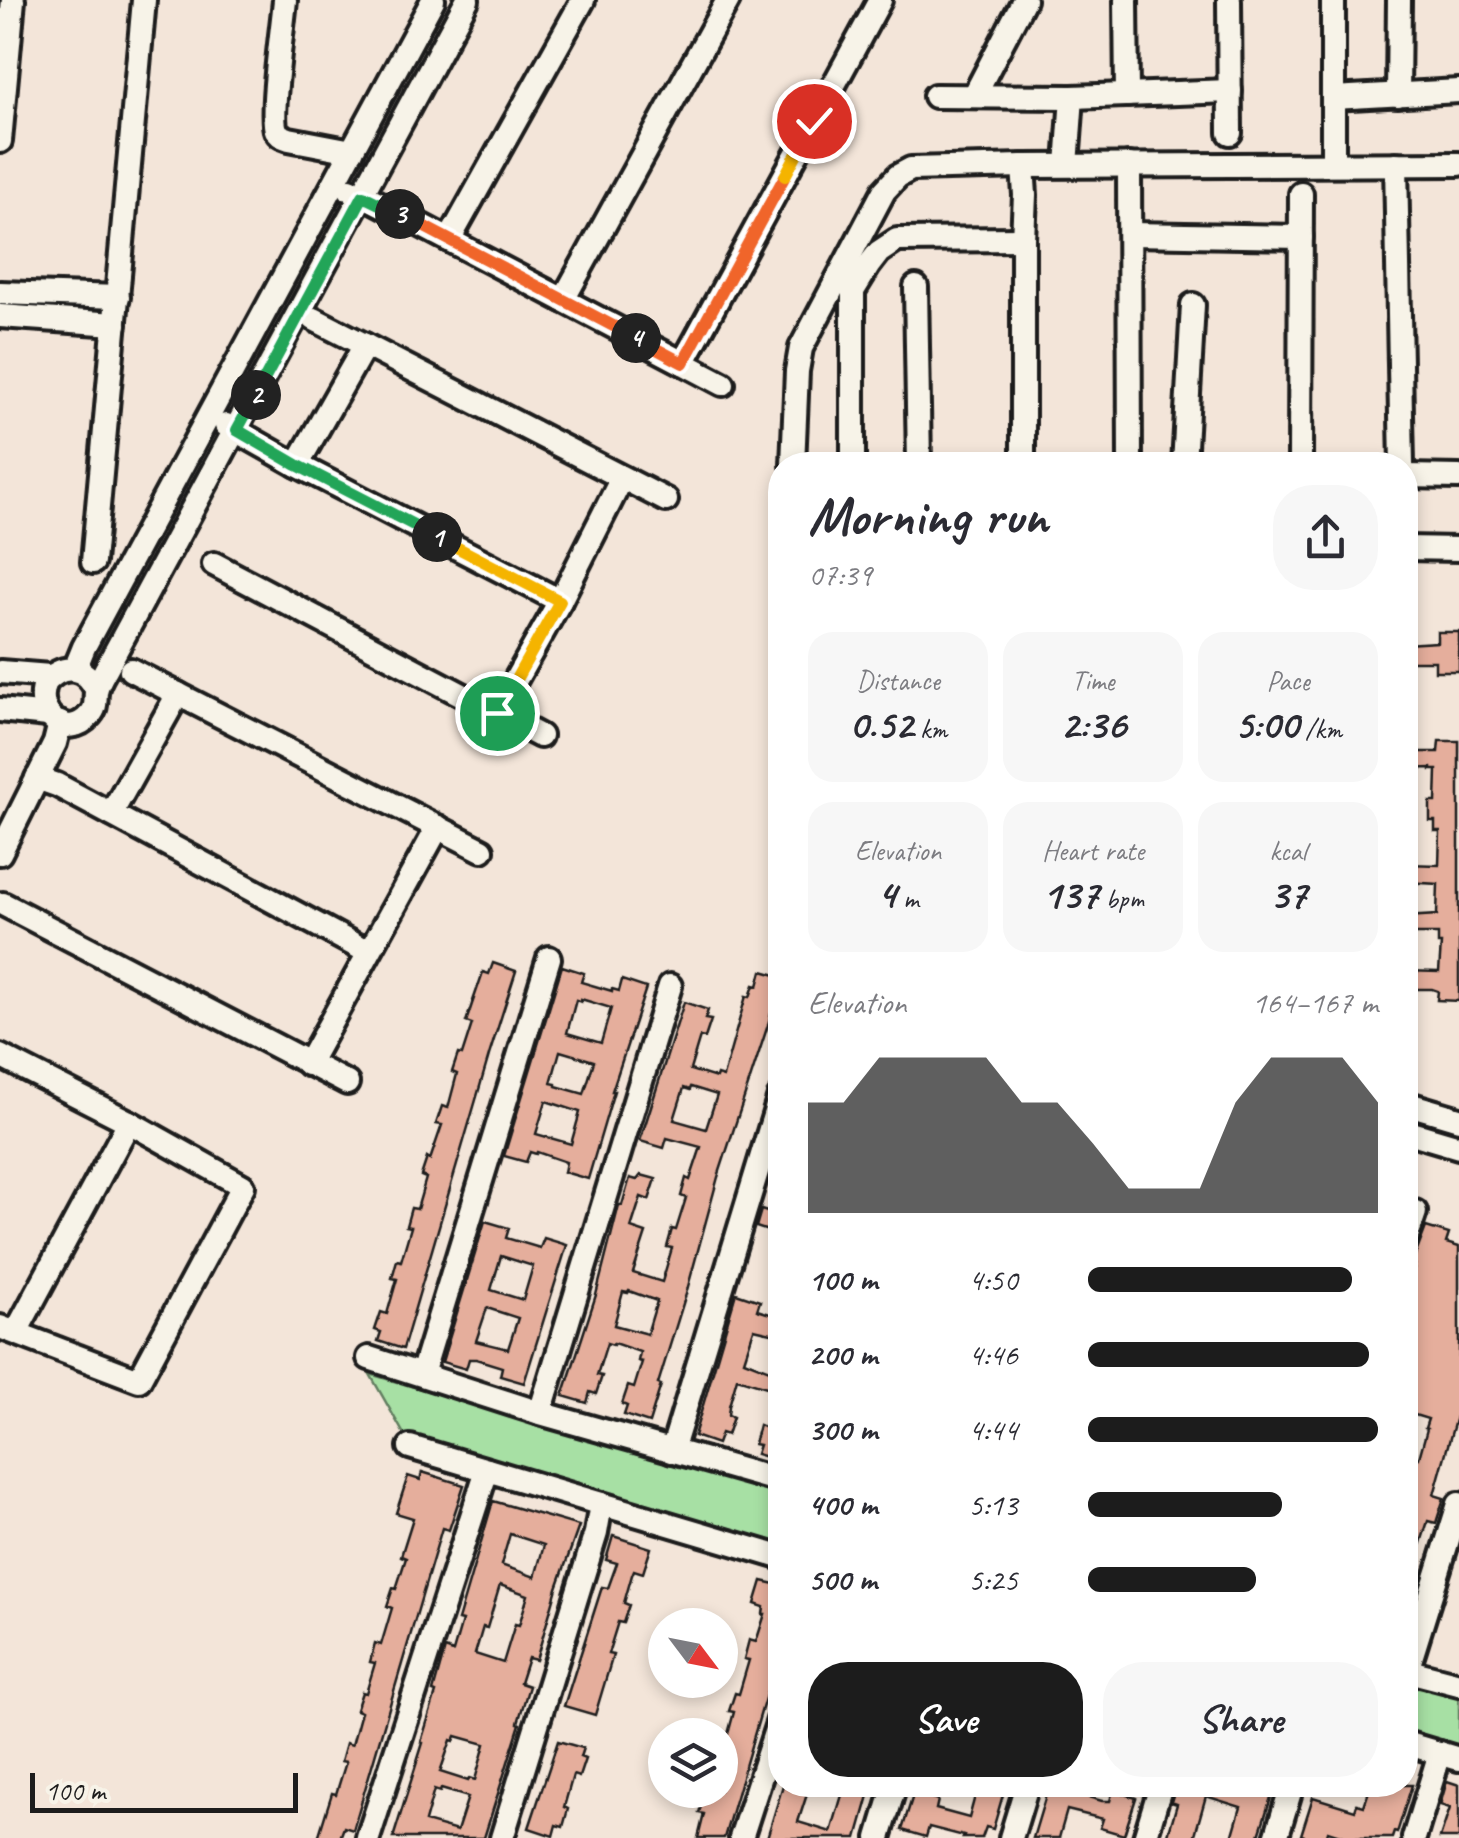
<!DOCTYPE html>
<html lang="en">
<head>
<meta charset="utf-8">
<style>
  :root { --surface:#fff; --page:#f7f7f7; --text:#2b2b33; --muted:#7c7c81; --accent:#1c1c1c }
  body { margin:0; font-family:Caveat,sans-serif; background:var(--page); color:var(--text); height:100vh; display:flex; flex-direction:column; font-size:38px; white-space:nowrap }
  * { box-sizing:border-box; margin:0 }
  p { font-size:32px; color:var(--muted) }
  .icon { flex:none; width:55px; height:55px; fill:none; stroke:currentColor; stroke-width:2; stroke-linecap:round; stroke-linejoin:round }
  .map { position:relative; flex:1; overflow:hidden }
  .side { position:absolute; left:768px; top:452px; width:650px; height:1345px; display:flex; flex-direction:column; background:var(--surface); border-radius:40px; box-shadow:0 5px 15px #0003 }
  .side>* { flex:none }
  .needle { width:65px; rotate:122deg }
  .buttons { position:absolute; left:648px; top:1608px; display:grid; gap:20px }
  .buttons a { display:grid; place-items:center; width:90px; height:90px; border-radius:50%; background:var(--surface); box-shadow:0 5px 15px #0003; font-size:50px }
  .scale { position:absolute; left:30px; bottom:25px; width:268px; box-sizing:border-box; padding-left:10px; border:5px solid #1c1c1c; border-top:0; font-size:28px; line-height:35px; white-space:nowrap; color:#1c1c1c; -webkit-text-stroke:8px #f7f3e8; paint-order:stroke }
  .pin { position:absolute; display:grid; place-items:center; width:85px; height:85px; color:#fff; margin:-42px; border:5px solid #fff; border-radius:50%; box-shadow:0 2px 10px #0007 }
  .km { position:absolute; width:50px; height:50px; margin:-25px; border-radius:50%; background:#222; color:#fff; font-size:28px; line-height:50px; text-align:center }
  .round { display:grid; place-items:center; flex:none; width:105px; height:105px; border-radius:40px; background:var(--page) }
  .headline { display:flex; align-items:center; justify-content:space-between; height:170px; padding:0 40px }
  h1 { font-size:55px; font-weight:700; line-height:75px }
  .stats { display:grid; grid-template-columns:repeat(3,1fr); gap:15px; height:170px; padding:10px 40px }
  .stats div { display:grid; align-content:center; border-radius:25px; background:var(--page); text-align:center }
  .stats b { font-size:42px; font-weight:700 }
  .stats small { font-size:28px; font-weight:400 }
  .stats p { font-size:28px }
  .chart { height:280px; padding:20px 40px }
  .chart p { display:flex; justify-content:space-between }
  .chart svg { width:100%; height:180px; margin-top:10px; fill:var(--accent); opacity:.7 }
  .button { display:flex; gap:20px; margin-top:auto; padding:20px 40px }
  .button a { flex:1; height:115px; border-radius:40px; background:var(--accent); color:#fff; font-size:40px; font-weight:700; line-height:115px; text-align:center }
  .button a+a { background:var(--page); color:var(--text) }
  ul { padding:0 40px; list-style:none; font-size:32px }
  li { display:grid; grid-template-columns:160px 120px 1fr; align-items:center; height:75px }
  li i { height:25px; border-radius:12px; background:var(--accent) }
  .map>svg:first-child { display:block }
  .green { fill:#a7e0a4; stroke:#627e60; stroke-width:2.5 }
  .building { fill:#e5ae9c; stroke:#1c1c1c; stroke-width:2.5; fill-rule:evenodd }
  .lines { fill:none; stroke-linecap:round; stroke-linejoin:round }
  .minor-casing { stroke:#1c1c1c; stroke-width:30 }
  .minor { stroke:#f7f3e8; stroke-width:22 }
  .split-1-casing { stroke:#fff; stroke-width:20 }
  .split-2-casing { stroke:#fff; stroke-width:20 }
  .split-3-casing { stroke:#fff; stroke-width:20 }
  .split-4-casing { stroke:#fff; stroke-width:20 }
  .split-5-casing { stroke:#fff; stroke-width:20 }
  .split-6-casing { stroke:#fff; stroke-width:20 }
  .split-1 { stroke:#f5b400; stroke-width:12 }
  .split-2 { stroke:#22a559; stroke-width:12 }
  .split-3 { stroke:#22a559; stroke-width:12 }
  .split-4 { stroke:#f0652b; stroke-width:12 }
  .split-5 { stroke:#f0652b; stroke-width:12 }
  .split-6 { stroke:#f5b400; stroke-width:12 }
</style>
</head>
<body>
<div class="map">
<svg width="1459" height="1838" viewBox="0 0 1459 1838">
  <rect width="100%" height="100%" fill="#f3e5d9"/>
  <filter id="ink" filterUnits="userSpaceOnUse"><feTurbulence type="fractalNoise" baseFrequency=".01" numOctaves="2"/><feDisplacementMap in="SourceGraphic" scale="20" xChannelSelector="R" yChannelSelector="G"/><feConvolveMatrix kernelMatrix="1 2 1 2 8 2 1 2 1" color-interpolation-filters="sRGB"/></filter>
  <g filter="url(#ink)">
    <g class="green">
      <path d="M370 1374 780 1495V1547L405 1436Z"/>
      <path d="M1405 1681 1459 1697V1748L1405 1732Z"/>
    </g>
    <g class="building">
      <path d="M1437 632H1459V671H1435V661H1405V644L1437 642Z"/>
      <path d="M1439 741H1459V1001L1437 1000 1438 991 1432 989H1405V971L1439 972 1441 944H1438V934H1405V917L1437 915 1438 884 1405 882V864L1439 865 1440 831H1435V821H1430V802H1436L1437 770H1431V768L1405 769V752H1438Z"/>
      <path d="M493 963 516 971 490 1052 403 1349 378 1341 381 1332 375 1330 381 1312 387 1314 397 1279 392 1278 397 1260 401 1261 411 1227 406 1226 411 1208 417 1209 426 1178 421 1176 427 1158 430 1160 442 1125 436 1124 442 1106 448 1108 457 1074 452 1072 458 1054 462 1055 472 1024 466 1022 472 1004 483 972 489 974Z"/>
      <path d="M562 966 584 973 581 982 612 991V989L619 991 622 980 646 988 612 1091H614L588 1179 564 1172 566 1162 537 1152 536 1154 530 1152 526 1162 504 1156ZM581 999 611 1008 601 1043 567 1033 576 1000 581 1002ZM560 1051 594 1061 584 1094 556 1086V1084L551 1083ZM546 1101 580 1112 571 1144 536 1134Z"/>
      <path d="M762 971 780 976V978L768 1025 718 1177 686 1294 658 1384 661 1385 649 1423 624 1415 627 1406 622 1404 628 1386 634 1388 642 1362 638 1361 640 1352 614 1343 613 1345 607 1343 597 1375 602 1376 596 1394 590 1392 587 1403 563 1396 596 1295 619 1205H622L630 1178 637 1180 641 1175 656 1179 649 1200 641 1197 631 1228 646 1233 633 1273 662 1282 672 1248 667 1247 672 1229 676 1230 686 1198 681 1196 686 1178 690 1180 701 1147 667 1138 664 1148 640 1141 684 1002 708 1010 705 1019 711 1020 705 1038 700 1037 690 1070 716 1078 717 1075 723 1077 746 996 750 997 754 985 758 986ZM691 1087 717 1095 706 1129 674 1120 684 1088 690 1090ZM629 1291 657 1301 647 1334 614 1325 623 1292 628 1293Z"/>
      <path d="M761 1210 780 1216V1235L756 1227Z"/>
      <path d="M485 1221 509 1228 506 1238 540 1248 544 1238 567 1245 524 1383 500 1376 502 1367 476 1359H469L466 1369 442 1362ZM501 1256 533 1266 523 1300 491 1290ZM487 1308 518 1318 508 1349 476 1341Z"/>
      <path d="M1426 1227 1449 1234 1446 1243 1459 1247V1413H1457L1434 1495 1444 1498 1436 1523 1428 1521 1408 1583 1405 1582V1480L1412 1456 1419 1458 1427 1429 1425 1428 1428 1419 1405 1412V1299L1415 1265 1412 1264Z"/>
      <path d="M736 1293 760 1301 757 1310 780 1317V1335L754 1329 744 1360 780 1374V1391L737 1378 729 1406 728 1415 733 1417 727 1435 721 1433 717 1444 694 1436Z"/>
      <path d="M776 1392 780 1393V1461L756 1454 759 1445 754 1444 759 1425 766 1428Z"/>
      <path d="M422 1472 464 1485 449 1530 442 1528 353 1830 344 1827 340 1838H318L332 1793 336 1794 346 1762 341 1761 346 1743 352 1745 361 1712 356 1710 362 1692 366 1693 375 1663 370 1662 375 1643 381 1645 392 1608 387 1606 393 1588 396 1589 406 1558 401 1556 413 1518 396 1513 408 1476 420 1480Z"/>
      <path d="M493 1501 579 1526 557 1588 536 1660 528 1658 520 1683 529 1686 518 1723 520 1724 484 1838H393L423 1743 421 1742 436 1693 433 1692 445 1649 453 1652 462 1621 458 1620ZM510 1534 544 1545 535 1577 501 1565ZM500 1585 528 1595 519 1625 515 1624 503 1663 475 1654 483 1627 487 1628ZM456 1736 485 1744 475 1780 469 1778 468 1781 440 1772 451 1740 454 1741ZM441 1789 468 1797 457 1831 425 1822 434 1790 440 1792Z"/>
      <path d="M613 1536 651 1548 643 1573 634 1570 632 1575 624 1603 629 1605 623 1623 618 1622 608 1654 613 1655 595 1715 564 1706 602 1587 608 1588 617 1563 606 1560Z"/>
      <path d="M762 1581 780 1585V1647L724 1838H698L704 1814 699 1813 704 1795 711 1797 713 1790H720V1744L725 1745 734 1712 729 1711 735 1693 739 1694 749 1660 744 1659 749 1640 756 1642 765 1614H763L764 1607 755 1604Z"/>
      <path d="M558 1741 583 1748 580 1757 585 1759 579 1777 573 1775 564 1807 568 1809 563 1827 556 1825 553 1836 529 1828Z"/>
      <path d="M1447 1781 1459 1785V1838H1440L1450 1808 1440 1805Z"/>
      <path d="M783 1785H810L798 1822 831 1832 845 1785H872L857 1838H767Z"/>
      <path d="M978 1785H998L997 1789 1004 1791 993 1829 986 1827 982 1838H963L964 1836 929 1827 926 1837 902 1830 914 1792 938 1800 936 1809 969 1818Z"/>
      <path d="M1049 1785H1076L1074 1793 1102 1801H1110L1113 1790 1136 1798 1124 1835 1100 1828 1103 1819 1067 1810 1059 1838H1033Z"/>
      <path d="M1176 1785H1233L1248 1789 1249 1785H1275L1258 1838H1232L1241 1807 1206 1796 1194 1838H1167L1177 1804 1171 1802Z"/>
      <path d="M1371 1785H1412L1397 1833 1394 1832 1392 1838H1349L1328 1831 1326 1838H1311L1301 1835 1313 1797 1355 1810 1357 1804 1364 1806Z"/>
    </g>
    <g class="lines">
      <defs>
        <g id="minor">
          <path d="M285 0C283 22 270 115 276 130 280 137 282 136 289 139L352 151"/>
          <path d="M1126 0 1127 95"/>
          <path d="M1229 0 1230 133"/>
          <path d="M1333 0V163"/>
          <path d="M1398 95 1399 0"/>
          <path d="M935 96 1072 97 1230 91"/>
          <path d="M974 96 1024 0"/>
          <path d="M1333 98 1459 91"/>
          <path d="M0 141 13 0"/>
          <path d="M1396 164 1402 465"/>
          <path d="M1067 165 1072 97"/>
          <path d="M1129 165 1130 465"/>
          <path d="M350 190 371 199 723 384"/>
          <path d="M1130 234 1301 237"/>
          <path d="M449 240 583 0"/>
          <path d="M916 287 919 465"/>
          <path d="M0 293 118 297"/>
          <path d="M563 300 728 0"/>
          <path d="M0 316 115 324"/>
          <path d="M314 319 666 500"/>
          <path d="M683 363 880 0"/>
          <path d="M226 425 297 465 560 601"/>
          <path d="M297 465 365 345"/>
          <path d="M793 465 797 371 801 348 884 191 898 176 911 169 1023 166 1459 164"/>
          <path d="M853 465V291L869 265 879 252 897 240 1023 239"/>
          <path d="M1023 465V239L1025 195 1023 166"/>
          <path d="M1184 465 1193 305"/>
          <path d="M1300 465 1301 194"/>
          <path d="M1405 476 1459 477"/>
          <path d="M1405 548 1459 549"/>
          <path d="M93 562 144 0"/>
          <path d="M214 564 540 736"/>
          <path d="M75 669 84 647 433 0"/>
          <path d="M131 670 482 850"/>
          <path d="M0 672 50 676"/>
          <path d="M96 689C85 666 63 663 46 682 32 713 67 742 90 715 97 707 95 701 96 692 97 684 102 676 106 669L467 0"/>
          <path d="M0 710 48 715"/>
          <path d="M497 713 560 601 622 478"/>
          <path d="M37 778 57 785 368 952"/>
          <path d="M111 814 178 694"/>
          <path d="M0 853 55 743 60 723"/>
          <path d="M3 904 347 1083"/>
          <path d="M0 1056 129 1122 243 1186 139 1380 0 1327"/>
          <path d="M308 1064 438 827"/>
          <path d="M1405 1103 1459 1119"/>
          <path d="M1405 1131 1459 1147"/>
          <path d="M1405 1242 1415 1212"/>
          <path d="M16 1332 129 1122"/>
          <path d="M369 1358 540 1413 780 1481"/>
          <path d="M422 1374 549 958"/>
          <path d="M540 1413 670 986"/>
          <path d="M410 1447 780 1557"/>
          <path d="M672 1451 780 1096"/>
          <path d="M1405 1670 1459 1684"/>
          <path d="M1407 1671 1459 1504"/>
          <path d="M1405 1743 1459 1759"/>
          <path d="M368 1838 487 1470"/>
          <path d="M502 1838 596 1533 601 1504"/>
          <path d="M741 1838 780 1717"/>
          <path d="M879 1838 895 1785"/>
          <path d="M1011 1838 1027 1785"/>
          <path d="M1145 1838 1161 1785"/>
          <path d="M1276 1838 1292 1785"/>
          <path d="M1414 1838 1440 1753"/>
        </g>
      </defs>
      <use href="#minor" class="minor-casing"/>
      <use href="#minor" class="minor"/>
    </g>
  </g>
  <g class="lines" filter="url(#ink)">
    <defs>
      <path id="split-1" d="M437 537 560 601 497 713"/>
      <path id="split-2" d="M256 395 237 430 297 465 437 537"/>
      <path id="split-3" d="M256 395 363 196 400 214"/>
      <path id="split-4" d="M400 214 636 338"/>
      <path id="split-5" d="M636 338 683 363 785 176"/>
      <path id="split-6" d="M785 176 814 121"/>
    </defs>
    <use href="#split-1" class="split-1-casing"/>
    <use href="#split-2" class="split-2-casing"/>
    <use href="#split-3" class="split-3-casing"/>
    <use href="#split-4" class="split-4-casing"/>
    <use href="#split-5" class="split-5-casing"/>
    <use href="#split-6" class="split-6-casing"/>
    <use href="#split-1" class="split-1"/>
    <use href="#split-2" class="split-2"/>
    <use href="#split-3" class="split-3"/>
    <use href="#split-4" class="split-4"/>
    <use href="#split-5" class="split-5"/>
    <use href="#split-6" class="split-6"/>
  </g>
</svg>
<div class="buttons">
<a><svg class="needle" viewBox="-14 -14 28 28"><path d="M0-13l5 13h-10z" fill="#e53935"/><path d="M0 13l5-13h-10z" fill="#7c7c81"/></svg></a>
<a><svg class="icon" aria-label="layers" viewBox="0 0 24 24"><path d="M12 4l9 5-9 5-9-5zM3 14l9 5 9-5"/></svg></a>
</div>
<div class="scale">100 m</div>
<div class="pin" style="left:497px;top:713px;background:#1e9e55"><svg class="icon" aria-label="arrive" viewBox="0 0 24 24"><path d="M6 21V4h12l-3 4 3 4H6"/></svg></div>
<div class="pin" style="left:814px;top:121px;background:#d93025"><svg class="icon" aria-label="check" viewBox="0 0 24 24"><path d="M5 12l5 5 9-10"/></svg></div>
<b class="km" style="left:437px;top:537px">1</b>
<b class="km" style="left:256px;top:395px">2</b>
<b class="km" style="left:400px;top:214px">3</b>
<b class="km" style="left:636px;top:338px">4</b>
<section class="side">
<div class="headline"><div><h1>Morning run</h1><p>07:39</p></div><a class="round"><svg class="icon" aria-label="share" viewBox="0 0 24 24"><path d="M12 15V3M7 8l5-5 5 5M5 13v7h14v-7"/></svg></a></div>
<div class="stats">
<div><p>Distance</p><b>0.52<small> km</small></b></div>
<div><p>Time</p><b>2:36</b></div>
<div><p>Pace</p><b>5:00<small> /km</small></b></div>
</div>
<div class="stats">
<div><p>Elevation</p><b>4<small> m</small></b></div>
<div><p>Heart rate</p><b>137<small> bpm</small></b></div>
<div><p>kcal</p><b>37</b></div>
</div>
<div class="chart"><p><span>Elevation</span>164–167 m</p>
<svg viewBox="0 0 160 44" preserveAspectRatio="none"><path d="M0 44V17L10 17L20 6L30 6L40 6L50 6L60 17L70 17L80 27L90 38L100 38L110 38L120 17L130 6L140 6L150 6L160 17V44z"/></svg>
</div>
<ul>
<li><b>100 m</b>4:50<i style="width:91%"></i></li>
<li><b>200 m</b>4:46<i style="width:97%"></i></li>
<li><b>300 m</b>4:44<i style="width:100%"></i></li>
<li><b>400 m</b>5:13<i style="width:67%"></i></li>
<li><b>500 m</b>5:25<i style="width:58%"></i></li>
</ul>
<div class="button"><a>Save</a><a>Share</a></div>
</section>
</div>
</body>
</html>
